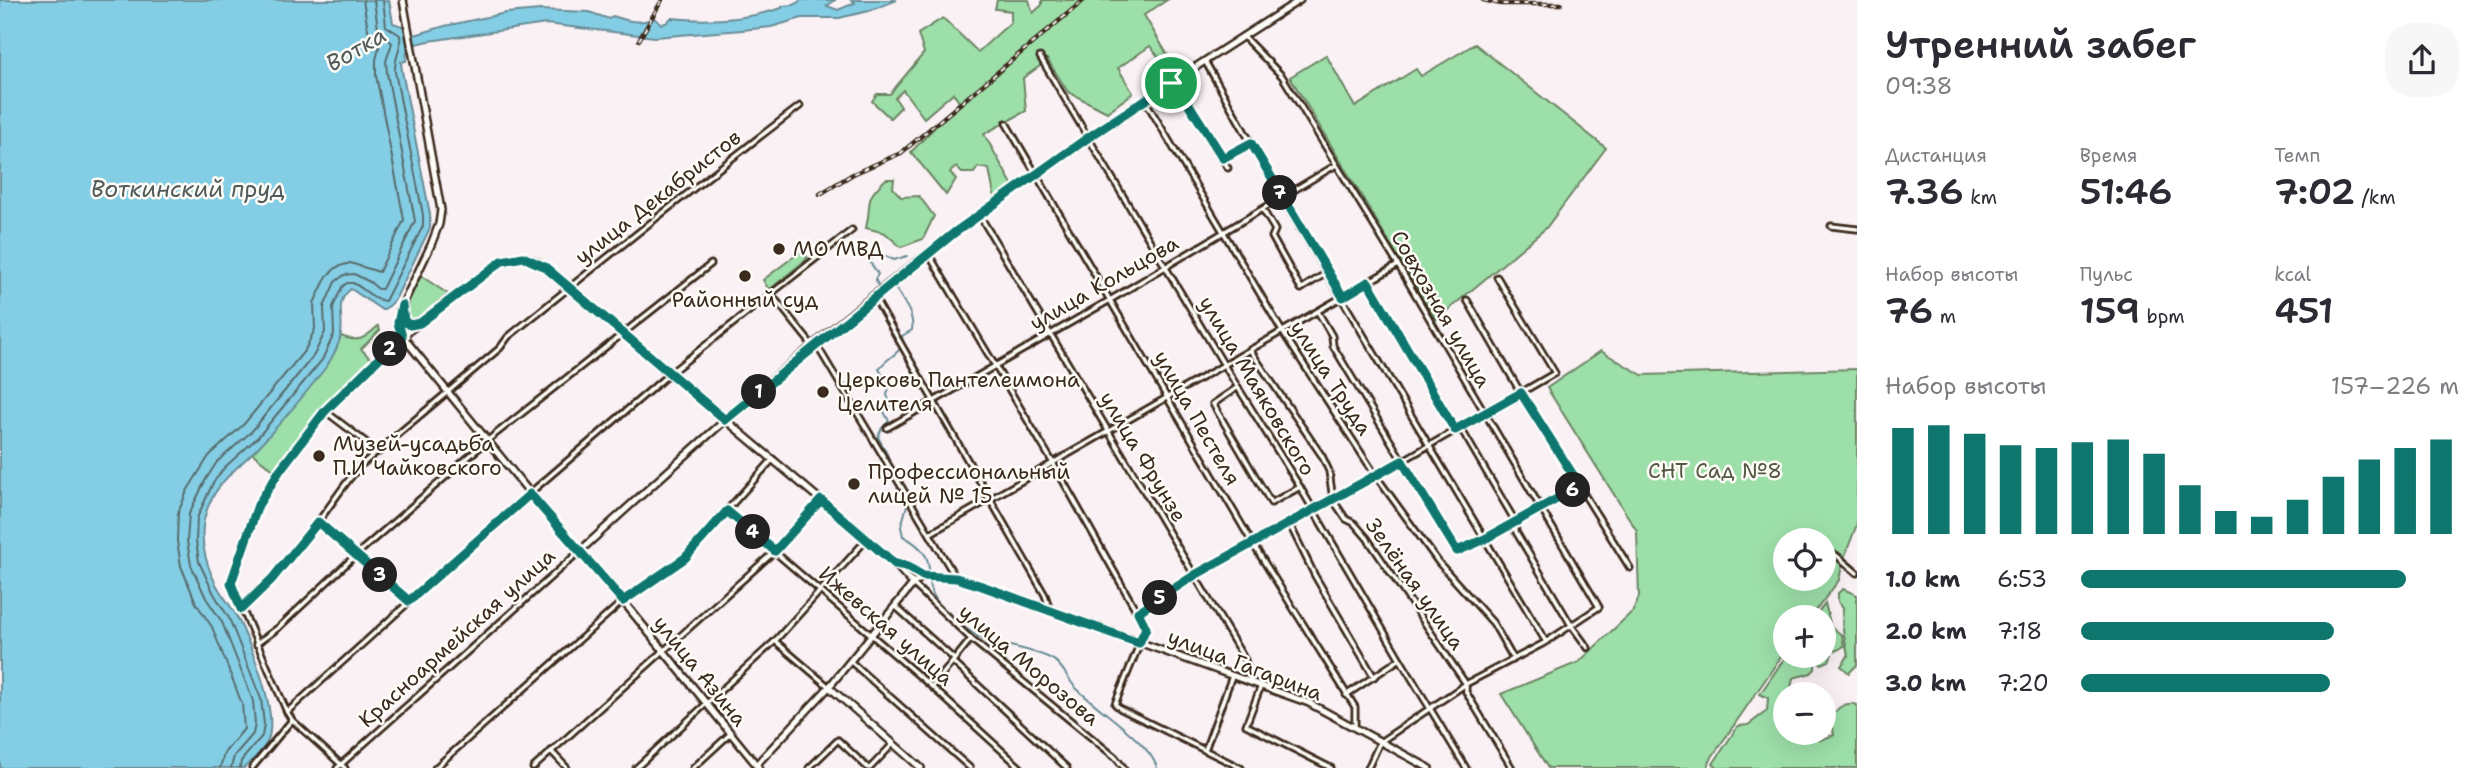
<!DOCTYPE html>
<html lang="ru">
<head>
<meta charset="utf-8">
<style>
  :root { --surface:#fff; --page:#f7f7f7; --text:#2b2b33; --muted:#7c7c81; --accent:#0f766e }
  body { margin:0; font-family:"Shantell Sans",sans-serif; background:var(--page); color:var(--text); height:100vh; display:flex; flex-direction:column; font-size:26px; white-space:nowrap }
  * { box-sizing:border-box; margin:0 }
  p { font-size:23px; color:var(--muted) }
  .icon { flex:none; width:38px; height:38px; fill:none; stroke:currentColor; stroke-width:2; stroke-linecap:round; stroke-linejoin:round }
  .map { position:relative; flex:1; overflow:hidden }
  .side { display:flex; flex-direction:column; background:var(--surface); width:630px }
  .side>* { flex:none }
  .fabs { position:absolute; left:1773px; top:528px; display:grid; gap:14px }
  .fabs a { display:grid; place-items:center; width:63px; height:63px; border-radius:50%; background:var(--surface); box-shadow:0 7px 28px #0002; font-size:35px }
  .pin { position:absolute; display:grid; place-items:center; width:60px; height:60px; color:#fff; margin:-30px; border:4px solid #fff; border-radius:50%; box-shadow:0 2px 7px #0007 }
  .km { position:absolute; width:35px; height:35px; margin:-18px; border-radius:50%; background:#222; color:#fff; font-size:19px; line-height:35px; text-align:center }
  .round { display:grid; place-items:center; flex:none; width:74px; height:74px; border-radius:28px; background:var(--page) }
  .summary { display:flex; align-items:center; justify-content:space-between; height:119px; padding:0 28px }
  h1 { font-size:38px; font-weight:600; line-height:52px }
  .metrics { display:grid; grid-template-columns:repeat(3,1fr); gap:10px; height:119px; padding:7px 28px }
  .metrics div { display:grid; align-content:center }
  .metrics b { font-size:35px; font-weight:600 }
  .metrics small { font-size:19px; font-weight:400 }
  .metrics p { font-size:19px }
  .chart { height:196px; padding:14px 28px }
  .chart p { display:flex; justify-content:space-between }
  .chart svg { width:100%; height:126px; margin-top:7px; stroke:var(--accent); stroke-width:6 }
  ul { padding:0 28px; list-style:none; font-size:23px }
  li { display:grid; grid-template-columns:112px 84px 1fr; align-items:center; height:52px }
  li i { height:18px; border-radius:9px; background:var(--accent) }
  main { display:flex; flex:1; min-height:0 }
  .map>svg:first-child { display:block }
  .green { fill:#9ddfa9; stroke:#6c8464; stroke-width:2; fill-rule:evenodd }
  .water { fill:#84cee5; stroke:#678c95; stroke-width:2 }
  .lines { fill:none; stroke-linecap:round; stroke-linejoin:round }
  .shore { stroke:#586c6e; stroke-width:2 }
  .stream { stroke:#678c95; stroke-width:2 }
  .minor-casing { stroke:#3b2a1e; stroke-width:9 }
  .major-casing { stroke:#3b2a1e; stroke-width:10 }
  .minor { stroke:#fdfcf7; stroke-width:3.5 }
  .major { stroke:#fdfcf7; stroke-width:5 }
  .rail-casing { stroke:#3b2a1e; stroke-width:4.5 }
  .rail { stroke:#fdfcf7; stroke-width:2; stroke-dasharray:5; stroke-linecap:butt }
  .route-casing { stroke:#fff; stroke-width:14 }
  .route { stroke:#0f766e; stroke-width:9 }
  .poi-dot { fill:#3b2a1e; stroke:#fdfcf7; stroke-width:2.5 }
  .labels { text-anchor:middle; stroke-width:5; stroke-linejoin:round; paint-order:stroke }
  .street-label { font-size:21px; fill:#3b2a1e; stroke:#fdfcf7 }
  .poi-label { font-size:21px; fill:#3b2a1e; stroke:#fdfcf7; text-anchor:start }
  .park-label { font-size:21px; fill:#545741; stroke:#fdfcf7 }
  .water-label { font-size:23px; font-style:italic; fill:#515b5a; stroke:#fdfcf7 }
</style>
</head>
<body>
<main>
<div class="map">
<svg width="1857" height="768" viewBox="0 0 1857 768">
  <rect width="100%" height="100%" fill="#faf1f5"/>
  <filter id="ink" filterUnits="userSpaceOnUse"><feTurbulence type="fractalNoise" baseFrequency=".0143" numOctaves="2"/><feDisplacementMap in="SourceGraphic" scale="14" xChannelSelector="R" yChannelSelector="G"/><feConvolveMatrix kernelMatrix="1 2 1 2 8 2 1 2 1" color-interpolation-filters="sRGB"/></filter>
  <g filter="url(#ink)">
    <g class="green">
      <path d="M997 0H1029L1033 13 1042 5V0H1167L1144 15 1167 54 1160 59 1150 46 1118 68 1133 93 1107 112 1068 92 1047 59 1040 66 1023 78 1026 111 984 134 1013 186 995 200 989 169 978 167 974 173H962L956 167 950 172 956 179 946 195 911 152 959 102 953 93 924 118 903 90 895 98 901 107 890 118 872 101 877 94H890L924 53 918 34 943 18 978 52 1011 22V11L995 9Z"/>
      <path d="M1475 44 1606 148 1546 228 1436 320 1290 77 1326 55 1355 107 1416 69 1421 76Z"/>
      <path d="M886 179H894L893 188 901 197 919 196 934 216 923 239 901 247 885 233 866 228C873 199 862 202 886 179Z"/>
      <path d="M801 251 808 258 769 290 763 280Z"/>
      <path d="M421 276 448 294 420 318 410 321C401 308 415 289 421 276Z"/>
      <path d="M378 326 380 330 361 349 370 358 369 364 328 402 275 471 252 453 328 364 341 336C359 343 364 339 378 326Z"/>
      <path d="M1601 351 1642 375 1857 369V524L1843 561 1839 580 1810 618H1785V651L1712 757 1707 768H1548L1501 694 1579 662 1633 611 1639 597 1637 531 1547 388ZM1785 541H1824V579H1785Z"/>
      <path d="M1843 589 1857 595V665L1849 673 1841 666 1848 656 1842 624 1843 608 1838 602V593Z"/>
      <path d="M1825 603 1831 627 1842 635 1844 646 1836 651 1824 639V618H1814Z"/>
      <path d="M1826 650 1832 654 1829 661 1822 664 1815 662V669L1811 673 1793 678 1790 693 1802 687 1806 695H1785V733H1814L1820 740 1834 735 1833 728 1827 721C1835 711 1843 700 1857 705V768H1718L1713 764 1738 726 1748 725 1767 711 1768 698 1760 694 1786 656H1824V651Z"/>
    </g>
    <g class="water">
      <path d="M0 0H389L393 23 405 27 409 49 407 51 406 61 401 62 402 71 430 214V228L395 300 389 306 382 310 351 289C334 302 344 316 341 333 340 343 332 358 326 367 307 392 286 417 264 441 241 467 212 482 204 520 199 543 208 572 220 591 225 599 230 605 235 613 249 641 279 710 268 740 264 750 252 760 244 768H0Z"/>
      <path d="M801 0H835L827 6 838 10 855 3 851 0H897L869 11 839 18H802L771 27 742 30 655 37 546 24 429 41 412 45 411 36 445 26 506 13 540 10 589 12 609 19 613 16C624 20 643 26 653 17L661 24 666 23 671 18C708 22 747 19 782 8V6L794 5Z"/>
    </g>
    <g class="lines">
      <g class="shore">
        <path d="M220 768 224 753 244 729 242 704 232 678 212 627 196 603 181 566 177 541 178 513 187 491 209 456 244 424 305 350 315 329 314 303 327 276 337 267 350 263 379 272 404 220 376 75V60L379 47 368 30 363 0"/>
        <path d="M231 768 234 756 253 734 255 724 253 701 222 622 206 598 191 565 187 541 189 514 206 479 217 462 252 431 314 355 325 332 324 307 335 282 344 275 354 274 370 282 378 289H382L415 221 387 73 386 61 392 43 378 29 374 0"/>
        <path d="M240 768 241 761 262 736 264 724 261 699 229 618 214 594 199 562 196 541 197 518 213 483 224 468 258 437 322 360 334 334 333 307 342 287 347 283H353C364 288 373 300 385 301L423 226V215L395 72C394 58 402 49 400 35L386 26 383 0"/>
      </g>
      <g class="stream">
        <path d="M879 287 875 279 878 274 869 261 879 253 894 260 907 256"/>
        <path d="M888 460V456L878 437 882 428 889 421 884 412 891 406 887 395 889 387 879 369C887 356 906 353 902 336L912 330C915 314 901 298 894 286L888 287"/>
        <path d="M904 493 907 505 901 527 903 536C945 559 919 576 937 601 949 620 975 634 993 647L999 643C1016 648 1036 651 1052 659 1063 665 1068 680 1076 688 1097 709 1150 742 1157 768"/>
      </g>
      <defs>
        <g id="minor">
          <path d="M1243 36 1282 76 1398 265 1599 607 1546 642 1466 684 1380 742 1368 768"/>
          <path d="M1040 57 1224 365 1300 487 1400 659 1466 768"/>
          <path d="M1205 61 1282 198 1546 642"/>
          <path d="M1175 81 1228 168"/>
          <path d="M1145 100 1282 331 1376 476 1439 563 1493 623 1513 658"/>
          <path d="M1006 123 1253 544 1355 707V726"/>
          <path d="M1223 158 1251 143"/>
          <path d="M1263 210 1275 230 1272 237 1301 289 1328 272"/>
          <path d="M980 216 1245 660 1251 682"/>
          <path d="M1831 226 1857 229"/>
          <path d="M928 253 1053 463 1146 628 1115 704 1121 709 1241 768"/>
          <path d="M1368 282 1455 430 1463 432 1515 521 1516 532 1571 625 1588 648"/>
          <path d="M771 294 812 345"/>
          <path d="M874 297 1045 595 1050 610"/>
          <path d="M1467 300 1521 393 1630 568"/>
          <path d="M1318 312 1332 336 1333 346 1457 551 1485 539 1580 486"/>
          <path d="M816 344 956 578"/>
          <path d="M1250 350 1322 456 1329 471 1333 500 1346 519 1354 523 1367 538 1466 684V692L1512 768"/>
          <path d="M1238 387 1213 404 1271 503 1300 487"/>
          <path d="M325 411 379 452"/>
          <path d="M887 428 1110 300 1336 165"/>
          <path d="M727 511 932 687 1021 768"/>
          <path d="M318 522 409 601"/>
          <path d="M1290 525 1315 576 1374 677"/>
          <path d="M931 533 1398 265"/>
          <path d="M1836 555 1857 573"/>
          <path d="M913 584 971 639 1115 757 1124 768"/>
          <path d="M895 606 954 659"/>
          <path d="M241 609C269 582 293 553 317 523 332 504 344 484 360 466L500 348 508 337C605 259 701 181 800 106"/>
          <path d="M1138 612 1195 575 1376 476 1555 373 1497 277"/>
          <path d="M775 641 829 687"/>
          <path d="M256 644 278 628 357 554 488 440 711 264"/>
          <path d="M850 661 970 768"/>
          <path d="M953 662 1067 768"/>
          <path d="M933 686 971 639"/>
          <path d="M1261 686 1246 725 1331 768"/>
          <path d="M1346 695 1400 659"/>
          <path d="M287 712 530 493 669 374 852 230"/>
          <path d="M1205 750 1232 676"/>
          <path d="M551 751 567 768"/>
          <path d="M252 768 292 720"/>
          <path d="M337 768 580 551"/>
          <path d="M345 768 292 720 287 712 231 583 258 505 280 470 325 411 402 336"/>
          <path d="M435 768 623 601 685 557 773 459"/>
          <path d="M533 768 775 551 821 500"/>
          <path d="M636 768 775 641 867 539"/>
          <path d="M693 768 730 734"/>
          <path d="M809 768 838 740 868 768"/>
          <path d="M870 768 893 744"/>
        </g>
        <g id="major">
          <path d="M403 0 441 210 439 224 431 245 400 310 398 323 400 333 530 493 623 601 759 768"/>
          <path d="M402 308 404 321 410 325 417 323"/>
          <path d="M402 336 502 261 523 257 538 262 867 539 895 564 913 584 923 576 906 566 895 564"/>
          <path d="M580 551C700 441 822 332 952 235 1065 151 1182 75 1300 0"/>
          <path d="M923 576 956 578 982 586 1309 703 1429 768"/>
          <path d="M829 687 921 768"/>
          <path d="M756 765 829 687 913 584"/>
        </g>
      </defs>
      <use href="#minor" class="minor-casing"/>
      <use href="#major" class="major-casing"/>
      <use href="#minor" class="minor"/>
      <use href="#major" class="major"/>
      <defs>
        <g id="rail">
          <path d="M1483 0 1501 4H1561"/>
          <path d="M639 40 662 0"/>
          <path d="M820 194 853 174 901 153 1084 0"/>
        </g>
      </defs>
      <use href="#rail" class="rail-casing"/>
      <use href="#rail" class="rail"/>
    </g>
  </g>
  <g class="lines" filter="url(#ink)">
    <defs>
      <path id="route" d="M1174 81 1223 158 1251 143 1343 297 1368 282 1455 430 1521 393 1580 486 1485 539 1457 551 1402 461 1195 575 1138 612 1146 628 1139 643 982 586 956 578 923 576 906 566 895 564 821 500 775 551 727 511 685 558 623 601 530 494 409 601 318 522 272 579 241 609 231 583 258 505 280 470 325 411 402 336 398 323 402 305 404 321 410 325 420 323 502 261 523 257 545 267 725 420 954 233 1089 137Z"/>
    </defs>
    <use href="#route" class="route-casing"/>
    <use href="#route" class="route"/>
  </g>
  <g class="poi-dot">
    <circle cx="779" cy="249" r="7"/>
    <circle cx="745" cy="276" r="7"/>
    <circle cx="823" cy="392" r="7"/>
    <circle cx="319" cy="456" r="7"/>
    <circle cx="854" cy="484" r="7"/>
  </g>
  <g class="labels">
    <g class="street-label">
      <text transform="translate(658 197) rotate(-38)" y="7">улица Декабристов</text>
      <text transform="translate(1104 283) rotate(-30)" y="7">улица Кольцова</text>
      <text transform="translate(1441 309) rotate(60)" y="7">Совхозная улица</text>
      <text transform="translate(1331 378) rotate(57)" y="7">улица Труда</text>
      <text transform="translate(1257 386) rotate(59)" y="7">улица Маяковского</text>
      <text transform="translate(1197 418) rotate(60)" y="7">улица Пестеля</text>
      <text transform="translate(1143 457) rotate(59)" y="7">улица Фрунзе</text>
      <text transform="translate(1415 584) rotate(55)" y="7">Зелёная улица</text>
      <text transform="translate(886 626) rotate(41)" y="7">Ижевская улица</text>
      <text transform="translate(457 638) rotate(-42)" y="7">Красноармейская улица</text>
      <text transform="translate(1029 665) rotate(40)" y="7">улица Морозова</text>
      <text transform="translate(1245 665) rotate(21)" y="7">улица Гагарина</text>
      <text transform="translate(700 671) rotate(51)" y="7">улица Азина</text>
    </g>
    <g class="poi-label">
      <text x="793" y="256">МО МВД</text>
      <text x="745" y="307" text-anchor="middle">Районный суд</text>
      <text x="837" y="387">Церковь Пантелеимона<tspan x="837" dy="24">Целителя</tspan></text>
      <text x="333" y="451">Музей-усадьба<tspan x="333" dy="24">П.И Чайковского</tspan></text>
      <text x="868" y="479">Профессиональный<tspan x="868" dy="24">лицей № 15</tspan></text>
    </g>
    <g class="park-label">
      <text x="1715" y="478">СНТ Сад №8</text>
    </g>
    <g class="water-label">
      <text transform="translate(356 49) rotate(-30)" y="8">Вотка</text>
      <text x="188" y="197">Воткинский пруд</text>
    </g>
  </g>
</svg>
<div class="fabs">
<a><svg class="icon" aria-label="locate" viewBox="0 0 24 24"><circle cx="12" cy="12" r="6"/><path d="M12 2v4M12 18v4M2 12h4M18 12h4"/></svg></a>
<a>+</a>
<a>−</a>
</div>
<div class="pin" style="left:1171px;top:83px;background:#1e9e55"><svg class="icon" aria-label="arrive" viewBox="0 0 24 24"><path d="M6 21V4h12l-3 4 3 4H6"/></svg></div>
<b class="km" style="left:759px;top:392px">1</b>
<b class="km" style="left:390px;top:349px">2</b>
<b class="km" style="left:380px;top:575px">3</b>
<b class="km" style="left:753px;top:532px">4</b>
<b class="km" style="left:1160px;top:598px">5</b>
<b class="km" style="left:1573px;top:490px">6</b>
<b class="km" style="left:1280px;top:193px">7</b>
</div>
<section class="side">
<div class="summary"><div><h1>Утренний забег</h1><p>09:38</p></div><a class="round"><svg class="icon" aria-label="share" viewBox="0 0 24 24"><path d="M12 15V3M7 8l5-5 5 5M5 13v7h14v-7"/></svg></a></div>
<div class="metrics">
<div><p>Дистанция</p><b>7.36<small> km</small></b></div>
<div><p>Время</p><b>51:46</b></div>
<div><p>Темп</p><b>7:02<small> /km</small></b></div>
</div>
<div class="metrics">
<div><p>Набор высоты</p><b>76<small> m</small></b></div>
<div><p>Пульс</p><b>159<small> bpm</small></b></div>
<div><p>kcal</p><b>451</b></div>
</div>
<div class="chart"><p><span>Набор высоты</span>157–226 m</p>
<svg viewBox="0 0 160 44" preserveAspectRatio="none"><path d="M5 44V7M15 44V6M25 44V9M35 44V13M45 44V14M55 44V12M65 44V11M75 44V16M85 44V27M95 44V36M105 44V38M115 44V32M125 44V24M135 44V18M145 44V14M155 44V11"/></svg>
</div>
<ul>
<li><b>1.0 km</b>6:53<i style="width:86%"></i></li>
<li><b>2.0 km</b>7:18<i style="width:67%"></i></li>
<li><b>3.0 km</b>7:20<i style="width:66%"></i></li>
</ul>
</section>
</main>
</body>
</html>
